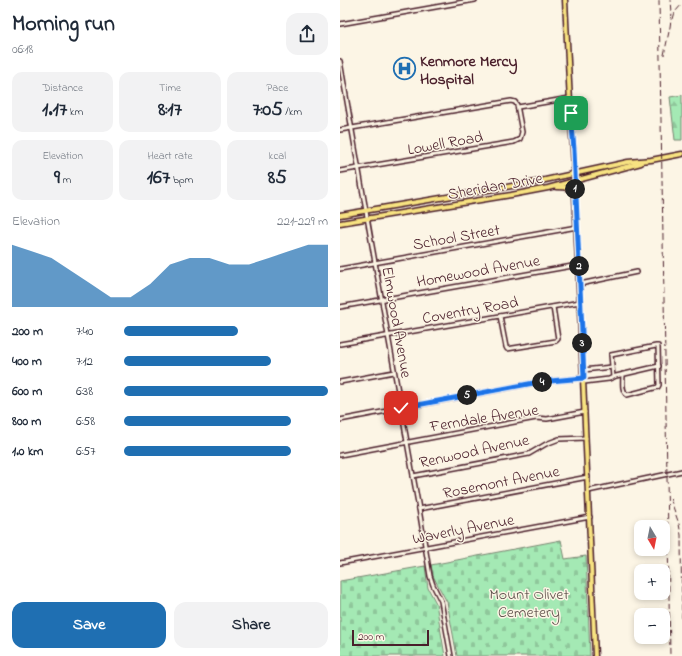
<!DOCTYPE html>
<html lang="en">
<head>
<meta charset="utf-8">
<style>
  :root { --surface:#fff; --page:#f2f2f3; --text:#1f2937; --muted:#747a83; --accent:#1f6fb2 }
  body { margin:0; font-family:"Indie Flower",sans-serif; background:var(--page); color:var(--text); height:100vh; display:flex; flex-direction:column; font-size:15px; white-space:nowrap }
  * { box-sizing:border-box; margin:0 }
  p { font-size:13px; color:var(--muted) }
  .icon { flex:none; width:22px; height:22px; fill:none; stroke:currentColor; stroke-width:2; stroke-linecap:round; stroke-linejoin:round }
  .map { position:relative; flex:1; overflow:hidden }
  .drawer { display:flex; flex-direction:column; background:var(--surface); width:340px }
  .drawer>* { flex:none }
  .needle { width:26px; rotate:170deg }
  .controls { position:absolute; left:294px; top:520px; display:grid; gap:8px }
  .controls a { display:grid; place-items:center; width:36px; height:36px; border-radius:8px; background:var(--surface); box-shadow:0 2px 6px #0003; font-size:20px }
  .scale { position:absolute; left:12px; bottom:10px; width:77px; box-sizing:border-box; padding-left:4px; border:2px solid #4a1f2b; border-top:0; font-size:11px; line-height:14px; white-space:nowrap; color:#4a1f2b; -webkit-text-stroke:3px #fcf5e5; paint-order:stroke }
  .pin { position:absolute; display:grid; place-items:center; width:34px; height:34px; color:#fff; margin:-17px; border-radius:8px; box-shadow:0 2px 6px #0006 }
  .km { position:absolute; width:20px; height:20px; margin:-10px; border-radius:50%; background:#222; color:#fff; font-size:11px; line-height:20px; text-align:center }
  .round { display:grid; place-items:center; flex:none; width:42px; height:42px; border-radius:12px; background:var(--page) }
  .head { display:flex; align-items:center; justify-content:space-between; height:68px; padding:0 12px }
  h1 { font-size:22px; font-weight:800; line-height:30px }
  .stats { display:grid; grid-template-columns:repeat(3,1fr); gap:6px; height:68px; padding:4px 12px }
  .stats div { display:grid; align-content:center; border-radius:10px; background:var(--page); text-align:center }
  .stats b { font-size:20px; font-weight:800 }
  .stats small { font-size:11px; font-weight:400 }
  .stats p { font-size:11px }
  .chart { height:112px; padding:8px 12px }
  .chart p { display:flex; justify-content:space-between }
  .chart svg { width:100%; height:72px; margin-top:4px; fill:var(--accent); opacity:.7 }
  .button { display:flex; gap:8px; margin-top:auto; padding:8px 12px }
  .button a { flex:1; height:46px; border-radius:12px; background:var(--accent); color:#fff; font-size:16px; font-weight:800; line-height:46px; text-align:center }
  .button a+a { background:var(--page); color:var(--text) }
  ul { padding:0 12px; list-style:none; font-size:13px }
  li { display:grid; grid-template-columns:64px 48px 1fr; align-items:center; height:30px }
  li i { height:10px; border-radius:5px; background:var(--accent) }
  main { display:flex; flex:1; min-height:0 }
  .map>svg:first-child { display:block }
  .forest { fill:url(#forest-firs); stroke:#778470 }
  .cemetery { fill:url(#cemetery-stones); stroke:#778470 }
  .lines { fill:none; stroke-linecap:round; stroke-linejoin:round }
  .minor-casing { stroke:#4a1f2b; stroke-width:6 }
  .major-casing { stroke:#4a1f2b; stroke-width:7 }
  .minor { stroke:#fcf5e5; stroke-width:3 }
  .major { stroke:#f7e281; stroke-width:4 }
  .rail { stroke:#4a1f2b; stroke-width:1; stroke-dasharray:6 3; stroke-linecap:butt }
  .route-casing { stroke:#fff; stroke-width:8 }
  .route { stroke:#1a73e8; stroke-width:5 }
  .labels { text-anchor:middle; stroke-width:3; stroke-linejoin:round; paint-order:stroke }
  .poi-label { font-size:16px; font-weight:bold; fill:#4a1f2b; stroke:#fcf5e5; text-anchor:start }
  .street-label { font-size:16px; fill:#4a1f2b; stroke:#fcf5e5 }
  .park-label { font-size:16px; fill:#60524d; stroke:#fcf5e5 }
</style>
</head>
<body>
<main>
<section class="drawer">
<div class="head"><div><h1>Morning run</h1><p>06:18</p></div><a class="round"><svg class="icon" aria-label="share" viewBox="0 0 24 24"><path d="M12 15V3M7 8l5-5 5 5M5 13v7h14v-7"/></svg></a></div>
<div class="stats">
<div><p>Distance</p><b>1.17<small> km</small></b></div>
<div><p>Time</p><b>8:17</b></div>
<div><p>Pace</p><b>7:05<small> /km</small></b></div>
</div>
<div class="stats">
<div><p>Elevation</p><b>9<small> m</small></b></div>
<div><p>Heart rate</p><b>167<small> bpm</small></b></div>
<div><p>kcal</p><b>85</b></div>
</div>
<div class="chart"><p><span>Elevation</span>221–229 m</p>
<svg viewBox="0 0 160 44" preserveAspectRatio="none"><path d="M0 44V6L10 10L20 14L30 22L40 30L50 38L60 38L70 30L80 18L90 14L100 14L110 18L120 18L130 14L140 10L150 6L160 6V44z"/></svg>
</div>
<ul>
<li><b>200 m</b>7:40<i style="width:56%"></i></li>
<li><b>400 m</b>7:12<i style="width:72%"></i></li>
<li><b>600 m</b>6:38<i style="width:100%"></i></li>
<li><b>800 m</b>6:58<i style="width:82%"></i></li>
<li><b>1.0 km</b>6:57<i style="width:82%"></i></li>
</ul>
<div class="button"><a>Save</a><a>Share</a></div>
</section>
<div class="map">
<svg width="342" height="656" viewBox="0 0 342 656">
  <defs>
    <pattern id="forest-firs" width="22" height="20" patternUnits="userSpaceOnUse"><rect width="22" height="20" fill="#a4e9b4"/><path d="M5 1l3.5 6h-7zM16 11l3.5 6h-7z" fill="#8fc79b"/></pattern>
    <pattern id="cemetery-stones" width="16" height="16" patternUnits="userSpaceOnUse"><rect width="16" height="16" fill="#a4e9b4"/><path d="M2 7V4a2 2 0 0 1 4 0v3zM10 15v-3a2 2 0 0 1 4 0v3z" fill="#8fc79b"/></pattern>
  </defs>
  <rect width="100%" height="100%" fill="#fcf5e5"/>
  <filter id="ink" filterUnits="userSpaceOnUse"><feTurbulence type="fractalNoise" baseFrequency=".025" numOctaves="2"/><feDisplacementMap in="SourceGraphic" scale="8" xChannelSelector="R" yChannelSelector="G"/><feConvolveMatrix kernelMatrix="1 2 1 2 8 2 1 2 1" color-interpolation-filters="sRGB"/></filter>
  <g filter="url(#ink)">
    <path class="forest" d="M342 95V140H335L330 97Z"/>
    <g class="cemetery">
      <path d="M221 540 225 559 246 556 250 656H117L107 602 93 576 91 565Z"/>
      <path d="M85 566 88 588 96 603 105 656H0V581Z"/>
    </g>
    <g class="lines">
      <defs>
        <g id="minor">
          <path d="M0 24 135 0"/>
          <path d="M0 61 31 240 79 509 90 576 93 585 101 601 111 656"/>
          <path d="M178 107 230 98"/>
          <path d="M0 130 171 101 175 102 177 105 182 132 180 139 174 142 0 171"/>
          <path d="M0 269 237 227"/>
          <path d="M240 284 297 272"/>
          <path d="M0 307 238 265"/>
          <path d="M160 316 166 347 167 349 216 341 218 339 213 307"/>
          <path d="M0 344 240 302"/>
          <path d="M243 370 272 367"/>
          <path d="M273 377 271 355 316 346H318L319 385 318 387 287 395C281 391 283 381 283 374"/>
          <path d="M0 382 54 372"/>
          <path d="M244 382 269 379 276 376 319 366"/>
          <path d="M0 420 199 382 244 378"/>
          <path d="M0 455 196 418 207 419 245 412"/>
          <path d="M73 476 189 454 206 444 219 439 246 438"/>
          <path d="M248 491 342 471"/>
          <path d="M79 509 248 477"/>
          <path d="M0 563 250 517"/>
        </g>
        <g id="major">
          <path d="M225 0 231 123 233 148 255 656"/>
          <path d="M216 187C225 187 230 187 235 193"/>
          <path d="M0 215 196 182 288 162 311 160 342 154"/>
          <path d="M0 223 171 195 208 188 301 163"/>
        </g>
      </defs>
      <use href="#minor" class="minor-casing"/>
      <use href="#major" class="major-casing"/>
      <use href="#minor" class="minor"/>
      <use href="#major" class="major"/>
      <g class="rail">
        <path d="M319 0 330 656"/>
        <path d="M333 19 335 12 342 4"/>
        <path d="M324 55 330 27 332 13 331 0"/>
        <path d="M330 498 339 524 341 535 342 637"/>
      </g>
    </g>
  </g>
  <g class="lines" filter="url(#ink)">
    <defs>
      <path id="route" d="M61 408 199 382 244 378 234 150 231 113"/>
    </defs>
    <use href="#route" class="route-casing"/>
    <use href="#route" class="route"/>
  </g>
  <defs>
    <symbol id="hospital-ring" viewBox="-11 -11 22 22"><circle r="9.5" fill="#fcf5e5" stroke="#1f6fb2" stroke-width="1.5"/><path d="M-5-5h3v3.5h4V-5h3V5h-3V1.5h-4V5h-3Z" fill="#1f6fb2"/></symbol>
  </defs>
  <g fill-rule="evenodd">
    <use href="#hospital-ring" x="52" y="56" width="25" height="25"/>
  </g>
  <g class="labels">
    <g class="poi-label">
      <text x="80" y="66">Kenmore Mercy<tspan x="80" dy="18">Hospital</tspan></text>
    </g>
    <g class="street-label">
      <text transform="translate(105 142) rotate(-10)" y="6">Lowell Road</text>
      <text transform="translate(155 185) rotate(-10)" y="6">Sheridan Drive</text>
      <text transform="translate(116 236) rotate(-10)" y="6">School Street</text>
      <text transform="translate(138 270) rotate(-10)" y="6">Homewood Avenue</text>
      <text transform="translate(130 309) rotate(-10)" y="6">Coventry Road</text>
      <text transform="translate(58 322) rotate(80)" y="6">Elmwood Avenue</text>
      <text transform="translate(144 417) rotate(-9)" y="6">Ferndale Avenue</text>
      <text transform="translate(134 450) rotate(-12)" y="6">Renwood Avenue</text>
      <text transform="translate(161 481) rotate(-11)" y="6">Rosemont Avenue</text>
      <text transform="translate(123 528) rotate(-11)" y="6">Waverly Avenue</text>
    </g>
    <g class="park-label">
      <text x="189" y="599">Mount Olivet<tspan x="189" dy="18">Cemetery</tspan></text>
    </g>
  </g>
</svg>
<div class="controls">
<a><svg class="needle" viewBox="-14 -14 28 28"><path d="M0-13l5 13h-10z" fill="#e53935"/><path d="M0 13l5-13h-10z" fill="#747a83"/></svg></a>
<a>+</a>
<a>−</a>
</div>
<div class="scale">200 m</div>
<div class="pin" style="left:231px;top:113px;background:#1e9e55"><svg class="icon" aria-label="arrive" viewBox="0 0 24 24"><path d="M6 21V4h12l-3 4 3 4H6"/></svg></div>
<div class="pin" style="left:61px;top:408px;background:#d93025"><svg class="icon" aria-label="check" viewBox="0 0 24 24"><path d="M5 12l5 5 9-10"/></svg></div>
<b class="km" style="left:235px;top:189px">1</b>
<b class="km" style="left:239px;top:266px">2</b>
<b class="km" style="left:242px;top:343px">3</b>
<b class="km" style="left:202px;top:382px">4</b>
<b class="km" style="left:127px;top:395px">5</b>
</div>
</main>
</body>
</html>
